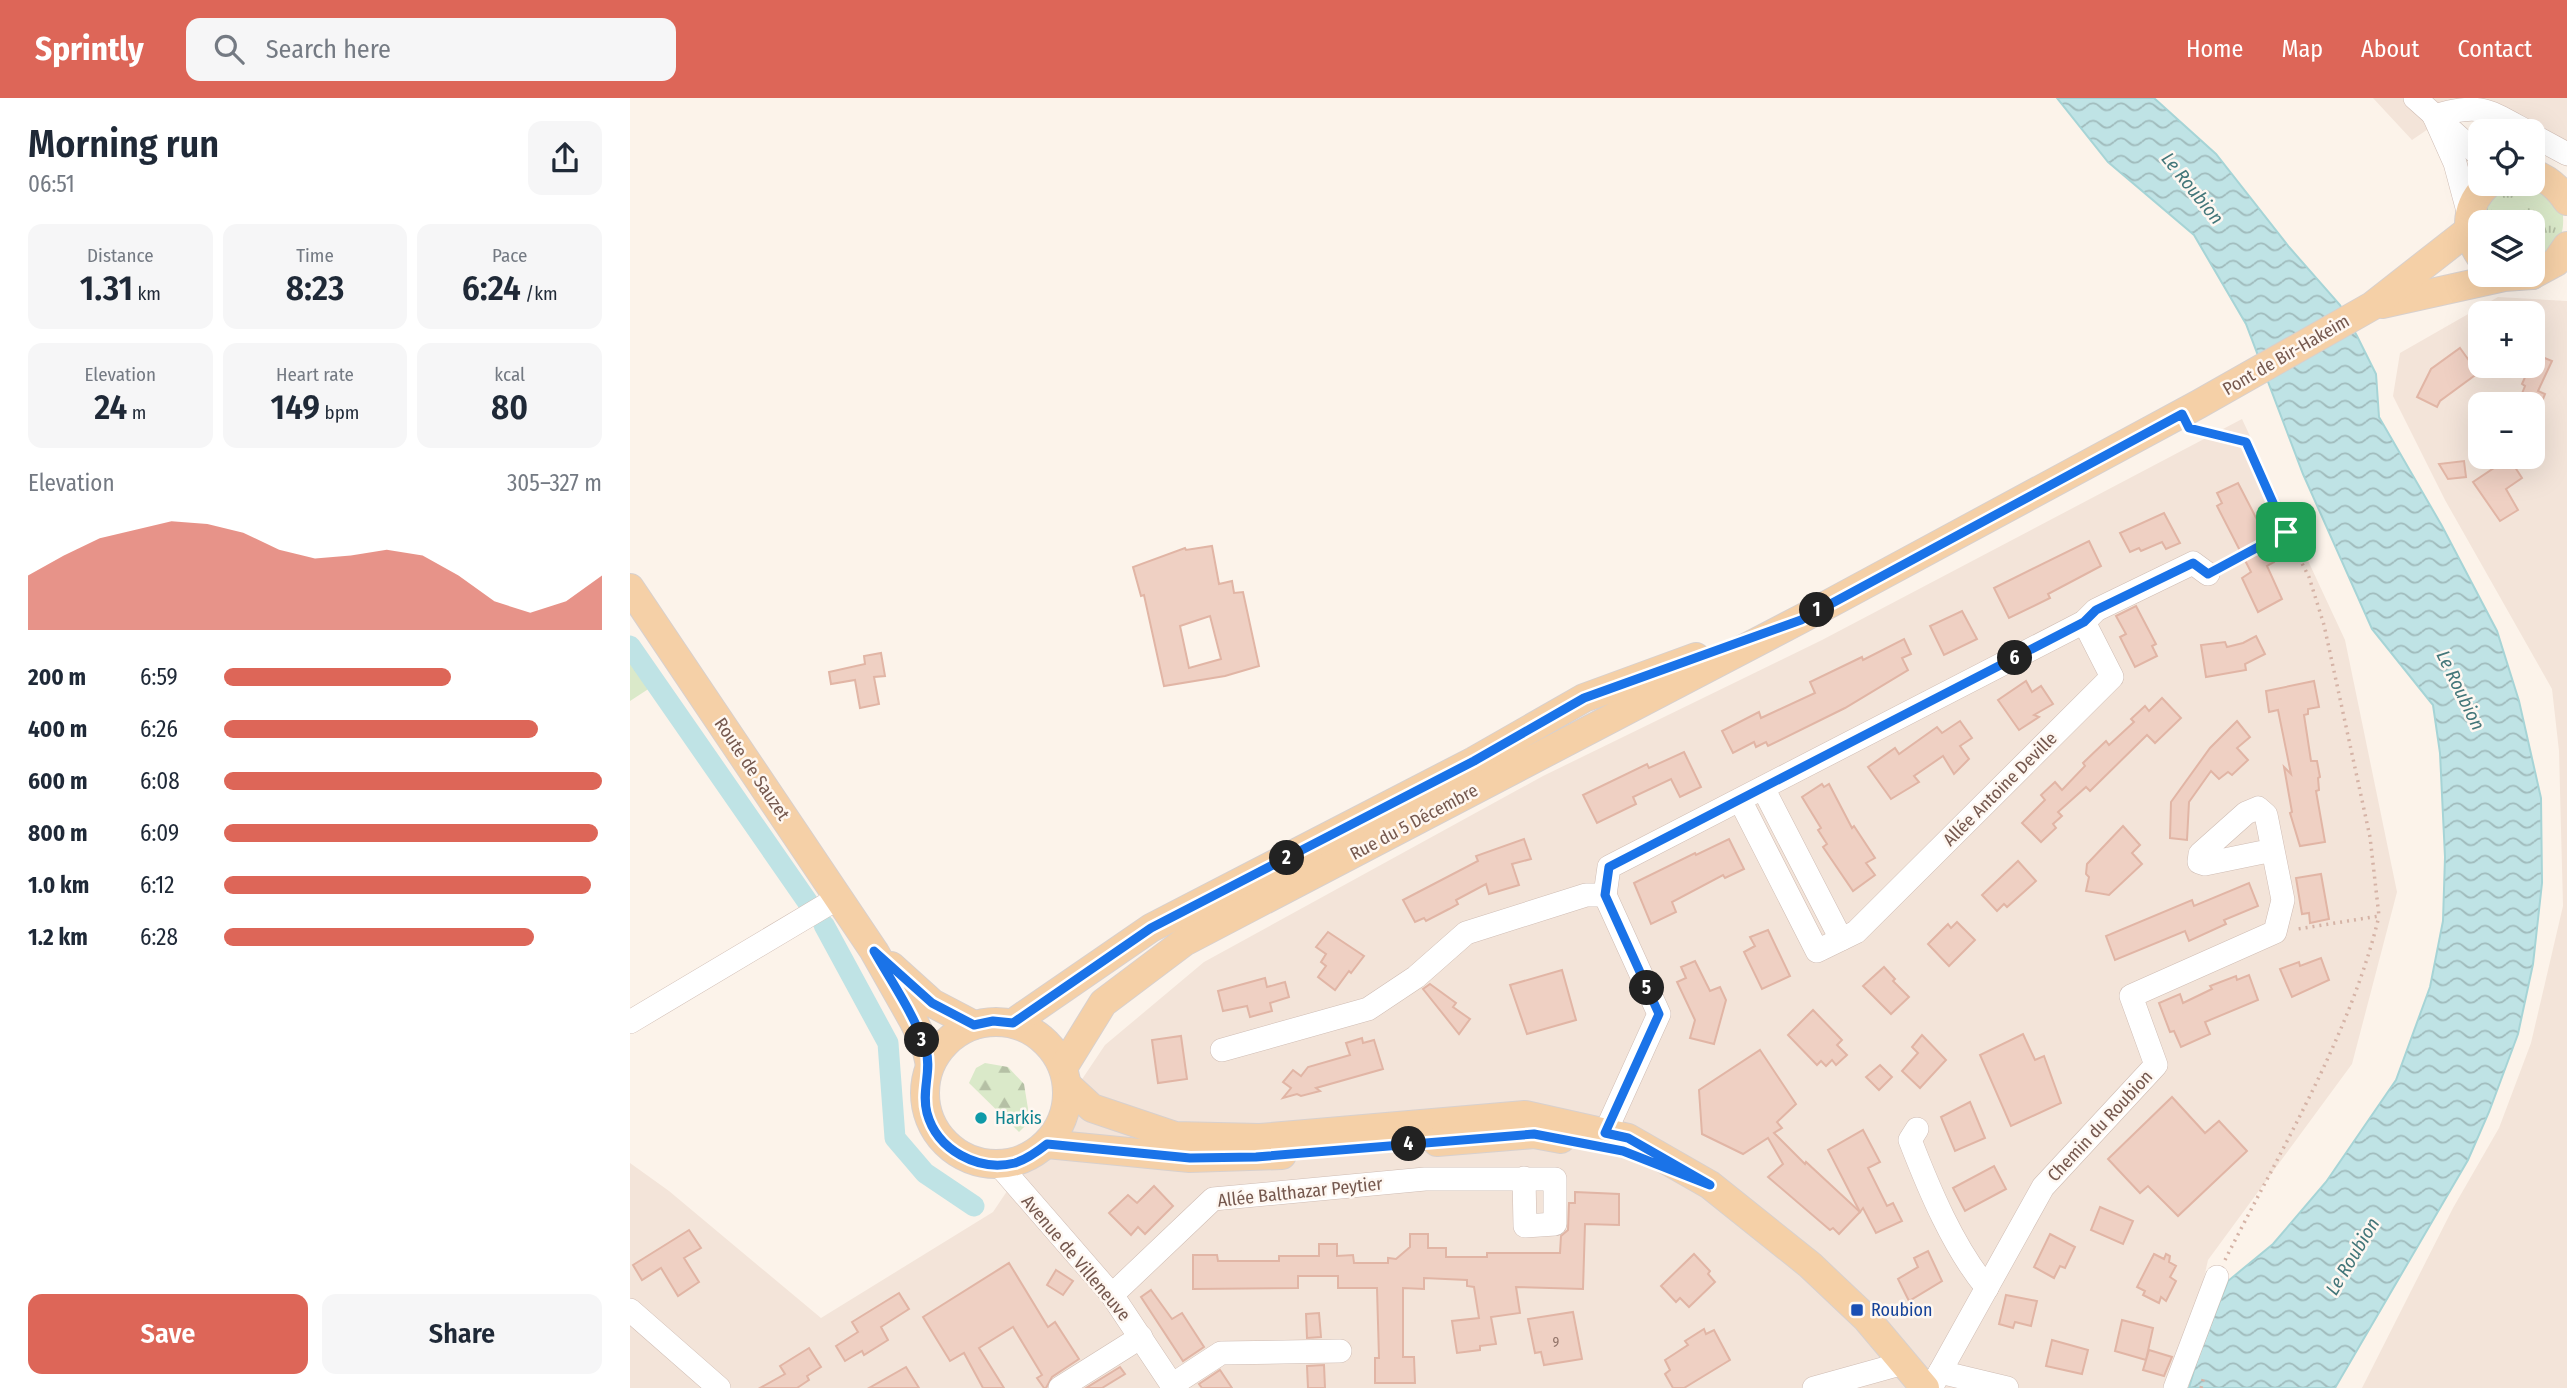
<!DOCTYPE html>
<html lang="en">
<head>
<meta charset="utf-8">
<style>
  :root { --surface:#fff; --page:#f6f6f7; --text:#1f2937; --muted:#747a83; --accent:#dd6658 }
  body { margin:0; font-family:"Fira Sans Condensed",sans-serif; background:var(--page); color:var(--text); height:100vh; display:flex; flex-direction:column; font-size:26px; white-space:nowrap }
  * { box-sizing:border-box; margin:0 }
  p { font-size:23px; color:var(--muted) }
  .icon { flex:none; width:38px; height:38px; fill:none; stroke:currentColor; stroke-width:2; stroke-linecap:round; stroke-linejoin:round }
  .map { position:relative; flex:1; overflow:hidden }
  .drawer { display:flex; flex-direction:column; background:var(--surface); width:630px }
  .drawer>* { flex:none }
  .fabs { position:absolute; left:1838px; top:21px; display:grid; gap:14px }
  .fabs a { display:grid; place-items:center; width:77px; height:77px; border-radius:14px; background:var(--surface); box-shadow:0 7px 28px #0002; font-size:35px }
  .pin { position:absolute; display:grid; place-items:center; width:60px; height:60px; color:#fff; margin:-30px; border-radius:14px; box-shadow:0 4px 10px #0006 }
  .km { position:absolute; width:35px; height:35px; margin:-18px; border-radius:50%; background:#222; color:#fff; font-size:19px; line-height:35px; text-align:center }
  .round { display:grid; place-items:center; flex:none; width:74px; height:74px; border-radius:14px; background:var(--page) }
  .overview { display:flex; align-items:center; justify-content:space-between; height:119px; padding:0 28px }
  h1 { font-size:38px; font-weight:600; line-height:52px }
  .metrics { display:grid; grid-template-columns:repeat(3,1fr); gap:10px; height:119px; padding:7px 28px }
  .metrics div { display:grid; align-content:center; border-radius:14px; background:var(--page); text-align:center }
  .metrics b { font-size:35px; font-weight:600 }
  .metrics small { font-size:19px; font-weight:400 }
  .metrics p { font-size:19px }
  .chart { height:196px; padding:14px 28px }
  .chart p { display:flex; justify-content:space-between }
  .chart svg { width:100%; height:126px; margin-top:7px; fill:var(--accent); opacity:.7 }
  .cta { display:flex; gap:14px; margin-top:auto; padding:14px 28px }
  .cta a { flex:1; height:80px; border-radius:14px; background:var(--accent); color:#fff; font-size:28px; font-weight:600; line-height:80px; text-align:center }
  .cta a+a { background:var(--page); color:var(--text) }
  ul { padding:0 28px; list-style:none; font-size:23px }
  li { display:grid; grid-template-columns:112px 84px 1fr; align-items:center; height:52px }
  li i { height:18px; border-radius:9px; background:var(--accent) }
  header { display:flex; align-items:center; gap:42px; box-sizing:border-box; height:98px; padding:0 35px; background:var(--accent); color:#fff }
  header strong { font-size:33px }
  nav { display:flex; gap:38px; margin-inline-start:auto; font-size:24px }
  .search { width:490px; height:63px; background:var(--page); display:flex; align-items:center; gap:18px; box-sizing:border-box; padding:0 24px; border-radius:14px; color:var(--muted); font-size:26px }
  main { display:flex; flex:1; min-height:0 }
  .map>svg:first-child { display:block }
  .residential { fill:#f3e4d9; fill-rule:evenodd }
  .grass { fill:url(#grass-tufts) }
  .forest { fill:url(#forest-firs) }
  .water { fill:url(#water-waves); stroke:#a6d4d6; stroke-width:2 }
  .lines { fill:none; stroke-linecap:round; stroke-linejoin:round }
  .canal { stroke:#bfe3e5; stroke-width:21 }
  .building { fill:#efd0c3; stroke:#e1b5a5; stroke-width:2; fill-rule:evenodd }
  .minor-casing { stroke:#cfbcb3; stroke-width:24 }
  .major-casing { stroke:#d8d0cd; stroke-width:30 }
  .path { stroke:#d5b3a6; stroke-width:3.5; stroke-dasharray:2 5; stroke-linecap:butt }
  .minor { stroke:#fff; stroke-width:23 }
  .major { stroke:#f5d0a7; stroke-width:28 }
  .route-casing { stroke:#fff; stroke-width:14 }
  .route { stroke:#1a73e8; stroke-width:9 }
  .culture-dot { fill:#0f9aa8; stroke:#fef7f1; stroke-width:2.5 }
  .transit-dot { fill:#1a4fb4; stroke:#fef7f1; stroke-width:2.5 }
  .labels { text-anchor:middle; stroke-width:5; stroke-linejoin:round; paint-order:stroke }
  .number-label { font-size:14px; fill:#94766b }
  .street-label { font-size:18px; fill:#75584e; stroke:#fef7f1 }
  .culture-label { font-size:18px; fill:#0d838f; stroke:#fef7f1; text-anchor:start }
  .transit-label { font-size:18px; fill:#164399; stroke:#fef7f1; text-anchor:start }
  .water-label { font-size:19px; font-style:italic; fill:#427679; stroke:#fef7f1 }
</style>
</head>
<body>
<header>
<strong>Sprintly</strong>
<div class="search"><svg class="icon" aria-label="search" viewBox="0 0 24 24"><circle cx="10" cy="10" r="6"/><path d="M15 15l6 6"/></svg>Search here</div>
<nav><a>Home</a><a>Map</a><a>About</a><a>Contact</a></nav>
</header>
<main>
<section class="drawer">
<div class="overview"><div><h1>Morning run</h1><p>06:51</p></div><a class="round"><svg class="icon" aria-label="share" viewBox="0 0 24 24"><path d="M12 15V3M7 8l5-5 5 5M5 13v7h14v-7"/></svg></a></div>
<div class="metrics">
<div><p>Distance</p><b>1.31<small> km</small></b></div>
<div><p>Time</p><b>8:23</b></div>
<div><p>Pace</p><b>6:24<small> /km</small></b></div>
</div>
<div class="metrics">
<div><p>Elevation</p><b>24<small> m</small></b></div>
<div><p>Heart rate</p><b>149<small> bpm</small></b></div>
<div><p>kcal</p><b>80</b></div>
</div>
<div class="chart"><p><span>Elevation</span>305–327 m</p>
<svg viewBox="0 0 160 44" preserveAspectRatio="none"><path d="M0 44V25L10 18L20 12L30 9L40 6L50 7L60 10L70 16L80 19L90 18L100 16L110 18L120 25L130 34L140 38L150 34L160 25V44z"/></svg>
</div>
<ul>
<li><b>200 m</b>6:59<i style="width:60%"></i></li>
<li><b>400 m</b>6:26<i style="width:83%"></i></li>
<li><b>600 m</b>6:08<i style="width:100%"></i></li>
<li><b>800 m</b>6:09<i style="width:99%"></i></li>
<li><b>1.0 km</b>6:12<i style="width:97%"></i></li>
<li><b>1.2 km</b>6:28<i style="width:82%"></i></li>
</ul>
<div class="cta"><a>Save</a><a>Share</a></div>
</section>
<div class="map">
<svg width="1937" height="1290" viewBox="0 0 1937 1290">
  <defs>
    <pattern id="grass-tufts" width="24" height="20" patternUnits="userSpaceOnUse" patternTransform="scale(1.75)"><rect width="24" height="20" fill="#dae9c9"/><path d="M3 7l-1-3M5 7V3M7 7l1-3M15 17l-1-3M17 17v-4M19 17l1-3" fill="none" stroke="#b5c0a5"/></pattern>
    <pattern id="forest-firs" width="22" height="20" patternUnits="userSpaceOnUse" patternTransform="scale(1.75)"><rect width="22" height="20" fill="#dae9c9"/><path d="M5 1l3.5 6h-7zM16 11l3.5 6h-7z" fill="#b5c0a5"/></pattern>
    <pattern id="water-waves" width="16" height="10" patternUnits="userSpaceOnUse" patternTransform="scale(1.75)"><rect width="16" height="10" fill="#bfe3e5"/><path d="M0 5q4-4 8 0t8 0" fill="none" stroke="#a0bbbc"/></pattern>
  </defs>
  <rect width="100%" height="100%" fill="#fcf3ea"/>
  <g class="residential">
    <path d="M1743 0H1937V69L1832 8 1782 42Z"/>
    <path d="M1868 199 1937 203V1290H1732L1823 1110 1869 1030 1901 945 1933 808 1929 653 1922 591 1815 402 1763 298 1770 255ZM1850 215H1902V268H1850ZM1850 306H1902V359H1850Z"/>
    <path d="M1612 321 1715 542 1767 794 1722 966 1578 1162 1549 1290H0V1065L39 1093 191 1220 363 1114 475 947 574 864 913 678 1192 542Z"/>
  </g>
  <g class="grass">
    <path d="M1872 86H1902L1932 108C1937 143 1926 146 1902 167V124H1850L1864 90Z"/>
    <path d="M0 558 23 588 0 603Z"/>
  </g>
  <path class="forest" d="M355 965 378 969 394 986 400 1023 389 1034 339 985 346 970Z"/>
  <path class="water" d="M1427 0H1524L1586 56 1659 149 1710 207 1727 238 1746 276 1749 319 1812 428 1867 533 1889 603 1911 700 1912 785 1903 866 1888 936 1859 1014 1838 1062 1705 1290H1559L1567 1262 1598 1183 1643 1146 1696 1084 1766 982 1800 889 1813 823 1815 759 1810 655 1803 607 1742 531 1673 376 1616 226 1564 137 1478 64Z"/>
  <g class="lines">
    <g class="canal">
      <path d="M0 548 179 806"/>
      <path d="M194 827 258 945 265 1040 295 1075 344 1108"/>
    </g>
  </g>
  <g class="building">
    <path d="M1830 250 1848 275 1810 303 1807 309 1787 299 1801 271Z"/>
    <path d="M1905 256 1922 263 1908 293 1915 296 1909 311 1902 306 1889 303 1895 288 1892 286 1900 268H1902Z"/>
    <path d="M1879 360 1892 380 1876 391 1888 412 1870 423 1843 384Z"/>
    <path d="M1834 363 1836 379 1818 381 1809 366Z"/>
    <path d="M1608 385 1636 439 1634 441 1644 464 1637 468 1652 501 1628 514 1612 480 1621 474 1587 408 1592 405 1587 395Z"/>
    <path d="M1534 415 1550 445 1536 451 1532 444 1511 453 1509 450 1500 454 1490 435Z"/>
    <path d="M1459 443 1471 468 1418 496 1420 500 1379 520 1364 490Z"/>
    <path d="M582 448 589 486 602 483 604 495 613 494 629 568 595 578 534 588 514 497 511 498 503 469 555 450 556 452ZM580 518 591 561 559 570 550 528Z"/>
    <path d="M1506 508 1526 546 1522 548 1527 558 1505 569 1490 539 1496 536 1486 518Z"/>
    <path d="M1332 513 1347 541 1314 557 1300 528Z"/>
    <path d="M1626 538 1635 556 1615 566 1616 572 1576 579 1571 547 1595 544 1597 549 1613 545Z"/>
    <path d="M1274 541 1281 556 1272 560 1278 572 1215 610 1138 648 1136 644 1126 649 1124 644 1103 655 1092 633 1129 614 1131 620 1185 595 1180 584 1232 559 1233 562Z"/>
    <path d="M251 555 255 578 244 579 249 606 230 610 225 582 201 586 199 574 235 566 234 558Z"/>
    <path d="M1396 583 1402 594 1411 588 1423 606 1404 617 1409 619 1389 632 1368 602Z"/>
    <path d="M1684 583 1689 609 1678 611V616L1674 617 1681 663H1687L1690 679 1688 680 1689 692 1686 693 1695 744 1670 748 1660 715 1662 714 1654 669 1661 676 1648 612 1639 614 1636 593Z"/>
    <path d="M1532 600 1551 620 1525 645 1517 637 1460 693 1456 689 1428 714 1432 718 1423 726 1426 730 1411 744 1392 725 1415 702 1411 697 1425 684 1432 692 1455 668 1453 665 1476 643 1479 647 1504 624 1501 621 1515 608 1519 613Z"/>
    <path d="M1330 623 1342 640 1330 648 1339 661 1324 676 1313 658 1284 678 1289 684 1261 701 1238 669 1265 650 1269 656 1307 629 1312 635Z"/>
    <path d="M1607 623 1620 639 1607 650 1618 662 1602 677 1598 674 1589 681 1581 673 1559 704 1557 742 1540 740 1541 704 1580 650Z"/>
    <path d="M1054 654 1071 689 1050 699 1041 681 1003 699 1006 706 967 725 953 697 1017 666 1019 670Z"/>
    <path d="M1192 686 1194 689 1199 686 1222 730 1224 728 1245 760 1236 765 1245 777 1223 793 1193 749 1197 746 1188 732 1191 730 1172 699Z"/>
    <path d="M1493 728 1510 747 1502 755 1512 766 1479 797 1456 793 1459 779 1456 776 1457 766Z"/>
    <path d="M894 741 901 761 882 766 889 787 859 796 856 786 826 802 828 806 819 811 796 823 794 820 785 824 773 802 848 763 846 758Z"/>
    <path d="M1099 741 1114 771 1095 780 1093 777 1042 804 1046 814 1021 826 1004 785 1065 755 1066 757Z"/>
    <path d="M1388 763 1406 783 1377 809 1374 806 1367 813 1352 797Z"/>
    <path d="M1691 776 1699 821 1680 825 1679 815 1672 816 1666 780Z"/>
    <path d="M1619 785 1628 808 1594 822 1596 826 1559 843 1555 833 1485 862 1476 838 1562 802 1564 808Z"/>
    <path d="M1327 824 1345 842 1319 868 1298 846 1318 826 1321 830Z"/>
    <path d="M1138 832 1160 878 1132 891 1114 854 1125 848 1120 839Z"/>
    <path d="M698 834 734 858 721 875 719 873 705 892 688 879 696 868 691 864 696 856 686 849Z"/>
    <path d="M1691 860 1699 882 1662 899 1650 871 1669 864 1670 868Z"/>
    <path d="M1065 863 1080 893 1090 889 1096 902 1084 946 1060 940 1065 922 1047 884 1056 880 1051 869Z"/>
    <path d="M1254 869 1265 881 1263 883 1279 899 1261 916 1233 888Z"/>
    <path d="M932 872 946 922 897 936 880 887Z"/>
    <path d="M1619 877 1628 902 1575 924 1580 936 1551 949 1544 933 1540 934 1529 905 1550 896 1553 905 1582 891 1580 888 1606 878 1607 882Z"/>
    <path d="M635 880 637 889 655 884 659 899 640 905 642 913 620 919 617 908 593 913 588 893Z"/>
    <path d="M800 886 826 905 823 909 840 921 829 936 793 891Z"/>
    <path d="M1183 912 1212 942 1207 947 1217 957 1206 967 1202 962 1196 968 1191 963 1187 967 1158 937Z"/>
    <path d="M1393 936 1405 962 1414 958 1431 1005 1381 1028 1350 957Z"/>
    <path d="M1292 937 1316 962 1290 990 1272 973 1288 955 1282 949Z"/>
    <path d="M551 938 557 981 528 985 522 942Z"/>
    <path d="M732 940 733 945 744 942 753 971 686 990 690 993 671 998 667 996 653 1000 661 990 653 984 663 972 671 978 678 969 720 957 716 945Z"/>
    <path d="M1130 952 1166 1006 1147 1024 1152 1030 1144 1035 1175 1066 1176 1064 1230 1114 1209 1136 1203 1130 1200 1132 1138 1079 1153 1066 1138 1040 1113 1056 1072 1036 1069 992Z"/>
    <path d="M1250 967 1262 979 1249 992 1236 979Z"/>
    <path d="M1542 999 1575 1035 1589 1023 1617 1053 1548 1118 1518 1088 1510 1095 1478 1061Z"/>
    <path d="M1340 1004 1355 1040 1325 1053 1311 1019Z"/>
    <path d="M1233 1032 1250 1064 1238 1070 1257 1108 1263 1105 1272 1123 1246 1135 1233 1110 1230 1114 1198 1052Z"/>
    <path d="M1364 1068 1376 1091 1335 1113 1323 1090Z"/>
    <path d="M524 1088 543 1108 515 1136 508 1129 501 1137 479 1115 498 1097 507 1105Z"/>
    <path d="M945 1094 989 1096V1127L955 1126 953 1191 886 1189 890 1215 861 1219 866 1246 850 1248V1252L827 1255 822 1223 849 1220 844 1189 837 1188V1182L794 1180V1191L773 1190V1259H784L785 1285H745V1260H749L747 1190H708V1178H668V1190L563 1191V1157H587L588 1163H649V1158H689V1146H707V1158L723 1157 724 1165H758V1160L766 1161 780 1149V1136H798V1150H816V1159H857V1155H930L931 1138 938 1132 939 1105H945Z"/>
    <path d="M1470 1109 1503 1123 1493 1146 1461 1132Z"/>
    <path d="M59 1132 71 1150 54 1160 69 1184 48 1198 31 1170 12 1182 3 1167Z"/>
    <path d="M1420 1136 1445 1149 1435 1170 1430 1168 1424 1180 1404 1169Z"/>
    <path d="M1298 1153 1312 1183 1279 1203 1268 1181 1288 1169 1284 1160Z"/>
    <path d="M1064 1156 1080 1173 1078 1176 1085 1184 1059 1209 1050 1200 1046 1204 1031 1188Z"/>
    <path d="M1524 1156 1534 1161 1536 1156 1540 1158 1539 1164 1546 1168 1540 1179 1546 1183 1536 1203 1531 1199 1529 1205 1513 1197 1515 1193 1507 1189Z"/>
    <path d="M379 1165 418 1229 425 1224 449 1261 422 1279 416 1290H414L407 1280 412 1277 383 1229 349 1250 374 1290H353L334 1255 320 1263 293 1219Z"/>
    <path d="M426 1172 443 1183 433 1197 417 1187Z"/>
    <path d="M521 1192 542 1221 552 1215 574 1249 553 1263 511 1199Z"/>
    <path d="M269 1195 279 1211 251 1229 258 1242 234 1257 232 1253 215 1263 206 1248 228 1234 222 1224Z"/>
    <path d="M1376 1197 1407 1203 1401 1228 1385 1224 1383 1230 1369 1226Z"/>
    <path d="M943 1214 952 1261 914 1267 911 1254 905 1255 898 1221Z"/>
    <path d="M689 1215 691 1239 677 1240 676 1216Z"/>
    <path d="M1492 1222 1523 1230 1516 1262 1485 1253Z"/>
    <path d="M1074 1231 1076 1236 1084 1232 1100 1262 1054 1290H1043L1035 1276 1040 1272 1035 1262 1058 1247 1055 1243Z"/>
    <path d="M1422 1242 1458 1252 1452 1276 1416 1268Z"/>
    <path d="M179 1250 191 1269 177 1278 179 1282 167 1290H130L155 1276 150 1268Z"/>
    <path d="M1519 1252 1542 1259 1534 1278 1513 1272Z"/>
    <path d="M694 1267 695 1290H678L677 1268Z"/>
    <path d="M276 1269 289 1290H239Z"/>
    <path d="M490 1269 495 1276 472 1290H456Z"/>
    <path d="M590 1272 602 1290H572L569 1286Z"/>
  </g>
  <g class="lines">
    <defs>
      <g id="minor">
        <path d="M1785 0 1850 58"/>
        <path d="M1804 18 1825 65 1839 117"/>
        <path d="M1804 18C1850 5 1856 11 1896 33"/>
        <path d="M1902 37 1937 56"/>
        <path d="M1133 690 1211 841"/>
        <path d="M1110 702 1187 853 1226 834 1482 579 1454 524"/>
        <path d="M0 924 208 800"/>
        <path d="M592 952 738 911 786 879 836 835 956 797H975"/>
        <path d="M1287 1031 1280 1042C1299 1091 1323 1149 1357 1190"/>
        <path d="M975 1035 1029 916 975 797 979 769 1454 524 1466 512 1563 465 1578 476"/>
        <path d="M369 1067 482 1197 544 1290"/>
        <path d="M482 1197 583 1101 795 1081H925V1126L895 1128 894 1080"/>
        <path d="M0 1212 89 1290"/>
        <path d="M1310 1274 1377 1290"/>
        <path d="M542 1287 591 1255 710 1253"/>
        <path d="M430 1290 511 1239"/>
        <path d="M1184 1290 1274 1265"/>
        <path d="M1301 1290 1413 1089 1526 967 1501 898 1645 834 1653 802 1636 717 1628 710 1616 715 1570 756 1569 764 1575 766 1643 752"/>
        <path d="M1545 1290 1587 1179"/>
      </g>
      <g id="major">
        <path d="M1902 75C1918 81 1928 89 1937 103"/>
        <path d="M1850 158C1833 133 1836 106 1858 86"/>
        <path d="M1902 177 1926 164 1937 148"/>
        <path d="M1752 206 1874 179 1902 177"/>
        <path d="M0 490 244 853 283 922 296 949 300 967"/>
        <path d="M261 868 302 905 344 927"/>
        <circle cx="366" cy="995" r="71"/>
        <path d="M383 925 521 830 844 663 954 600 1066 559"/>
        <path d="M433 970 473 905 554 844 1171 521 1569 306 1742 208 1839 132"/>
        <path d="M437 987 462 1010 545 1038 630 1040 895 1017 998 1040 1080 1087 1180 1167 1236 1220 1295 1290"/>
        <path d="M807 1044 904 1036 931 1041"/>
        <path d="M417 1046 560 1060 652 1057"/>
      </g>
    </defs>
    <use href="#minor" class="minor-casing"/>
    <use href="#major" class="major-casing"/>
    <g class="path">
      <path d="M1571 333 1616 344 1656 434"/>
      <path d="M1595 467 1656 434 1679 479 1694 527 1740 739 1749 818 1668 831"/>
      <path d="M1595 1162C1650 1053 1721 936 1749 818"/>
      <path d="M1571 1290 1574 1278"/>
    </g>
    <use href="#minor" class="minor"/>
    <use href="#major" class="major"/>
  </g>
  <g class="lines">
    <defs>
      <path id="route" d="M1552 316 1559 330 1616 344 1656 434 1578 476 1563 465 1466 512 1454 524 979 769 975 797 1029 916 975 1035 998 1040 1080 1087 993 1053 904 1036 626 1059 560 1060 417 1046C407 1054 397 1061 385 1065 348 1074 307 1052 297 1015 291 993 302 973 296 952 286 919 261 883 244 853L302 905 344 927 363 923 383 925 521 830 844 663 954 600 1171 522Z"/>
    </defs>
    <use href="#route" class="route-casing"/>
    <use href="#route" class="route"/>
  </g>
  <circle class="culture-dot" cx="351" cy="1020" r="7"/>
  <rect class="transit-dot" x="1220" y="1205" width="14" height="14" rx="3.5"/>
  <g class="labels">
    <g class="number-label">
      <text x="926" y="1249">9</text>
    </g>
    <g class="street-label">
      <text transform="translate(1656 257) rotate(-30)" y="6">Pont de Bir-Hakeim</text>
      <text transform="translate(122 671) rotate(56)" y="6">Route de Sauzet</text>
      <text transform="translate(1370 691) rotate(-45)" y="6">Allée Antoine Deville</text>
      <text transform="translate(784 724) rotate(-28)" y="6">Rue du 5 Décembre</text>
      <text transform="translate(1470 1028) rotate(-47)" y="6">Chemin du Roubion</text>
      <text transform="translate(670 1094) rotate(-6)" y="6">Allée Balthazar Peytier</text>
      <text transform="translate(446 1160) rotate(50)" y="6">Avenue de Villeneuve</text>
    </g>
    <g class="culture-label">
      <text x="365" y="1026">Harkis</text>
    </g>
    <g class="transit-label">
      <text x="1241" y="1218">Roubion</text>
    </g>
    <g class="water-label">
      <text transform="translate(1563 90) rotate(51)" y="7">Le Roubion</text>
      <text transform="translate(1831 592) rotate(64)" y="7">Le Roubion</text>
      <text transform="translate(1722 1158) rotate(-59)" y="7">Le Roubion</text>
    </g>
  </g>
</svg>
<div class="fabs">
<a><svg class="icon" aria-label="locate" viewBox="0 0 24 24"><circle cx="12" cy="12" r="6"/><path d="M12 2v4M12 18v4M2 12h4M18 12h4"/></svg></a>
<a><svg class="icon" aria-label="layers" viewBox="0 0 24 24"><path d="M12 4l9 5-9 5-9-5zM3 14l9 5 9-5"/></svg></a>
<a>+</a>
<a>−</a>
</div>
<div class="pin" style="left:1656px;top:434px;background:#1e9e55"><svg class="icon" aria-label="arrive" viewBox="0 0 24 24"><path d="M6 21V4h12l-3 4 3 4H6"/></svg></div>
<b class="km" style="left:1187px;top:512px">1</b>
<b class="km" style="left:657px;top:760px">2</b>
<b class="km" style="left:292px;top:942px">3</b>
<b class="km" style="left:779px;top:1046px">4</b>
<b class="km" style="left:1017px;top:890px">5</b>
<b class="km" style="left:1385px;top:560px">6</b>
</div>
</main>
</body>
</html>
